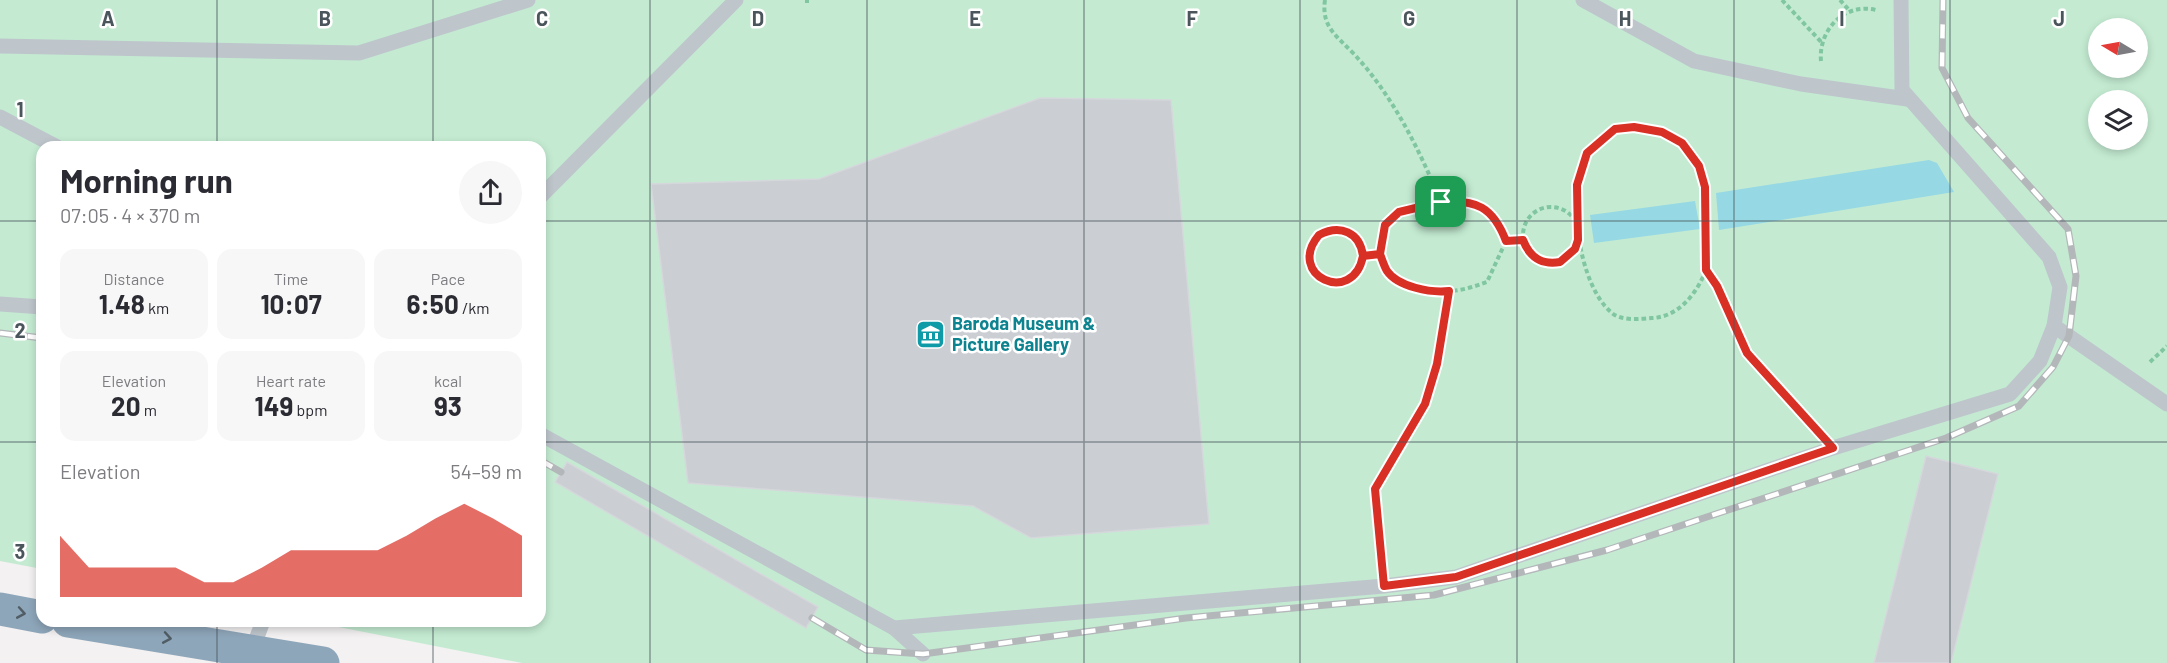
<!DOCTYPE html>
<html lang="en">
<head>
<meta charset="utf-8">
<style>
  :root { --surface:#fff; --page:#f7f7f7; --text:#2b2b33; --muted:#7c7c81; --accent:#d93025 }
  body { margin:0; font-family:Barlow,sans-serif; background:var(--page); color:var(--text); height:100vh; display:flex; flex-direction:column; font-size:22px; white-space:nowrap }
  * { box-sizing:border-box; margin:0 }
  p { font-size:20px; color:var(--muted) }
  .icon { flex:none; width:33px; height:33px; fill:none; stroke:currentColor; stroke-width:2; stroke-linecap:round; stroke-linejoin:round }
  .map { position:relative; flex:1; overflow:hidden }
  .sheet { position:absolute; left:36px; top:141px; width:510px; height:486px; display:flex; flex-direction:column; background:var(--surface); border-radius:18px; box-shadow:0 3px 9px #0003 }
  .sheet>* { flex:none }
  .needle { width:39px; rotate:280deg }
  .controls { position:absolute; left:2088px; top:18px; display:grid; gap:12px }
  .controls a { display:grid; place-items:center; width:60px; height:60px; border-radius:50%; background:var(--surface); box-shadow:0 3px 9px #0003; font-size:30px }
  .pin { position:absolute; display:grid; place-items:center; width:51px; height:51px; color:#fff; margin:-26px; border-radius:12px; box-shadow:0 3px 9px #0006 }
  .round { display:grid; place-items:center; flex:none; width:63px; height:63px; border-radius:32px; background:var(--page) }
  .summary { display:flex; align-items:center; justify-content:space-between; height:102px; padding:0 24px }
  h1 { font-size:33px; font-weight:700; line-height:45px }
  .stats { display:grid; grid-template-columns:repeat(3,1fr); gap:9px; height:102px; padding:6px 24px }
  .stats div { display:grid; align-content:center; border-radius:15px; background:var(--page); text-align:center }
  .stats b { font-size:26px; font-weight:700 }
  .stats small { font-size:16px; font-weight:400 }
  .stats p { font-size:16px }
  .chart { height:168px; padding:12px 24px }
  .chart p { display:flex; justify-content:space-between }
  .chart svg { width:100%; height:108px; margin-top:6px; fill:var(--accent); opacity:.7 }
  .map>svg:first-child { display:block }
  .green { fill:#c4ebd2; fill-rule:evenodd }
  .water { fill:#96d8e4 }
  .building { fill:#cbced3; stroke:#d5d8db; stroke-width:1.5 }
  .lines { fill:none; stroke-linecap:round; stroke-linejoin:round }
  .path { stroke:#80c6a0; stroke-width:4; stroke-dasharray:4.5 3; stroke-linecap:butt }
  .lane { stroke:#bec6cc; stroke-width:15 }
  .highway { stroke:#8ea6ba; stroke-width:33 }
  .rail-casing { stroke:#b4b7ba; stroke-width:7 }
  .rail { stroke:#fff; stroke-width:4.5; stroke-dasharray:14; stroke-linecap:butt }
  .oneway { stroke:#515d65 }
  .route-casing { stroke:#fff; stroke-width:12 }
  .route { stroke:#d93025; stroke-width:8 }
  .grid { fill:none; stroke:#4a555c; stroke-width:1.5; stroke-opacity:0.55 }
  .labels { text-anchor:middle; stroke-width:5; stroke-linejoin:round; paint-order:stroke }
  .culture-label { font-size:18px; font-weight:bold; fill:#0d838f; stroke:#fff; text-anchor:start }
  .grid-label { font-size:20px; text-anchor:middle; font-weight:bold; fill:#4a555c; stroke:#fff; stroke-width:5; stroke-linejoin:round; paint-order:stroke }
</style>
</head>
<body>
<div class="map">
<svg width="2167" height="663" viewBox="0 0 2167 663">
  <rect width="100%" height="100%" fill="#f3f1f1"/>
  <path class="green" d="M0 0H2167V663H522L308 621H540V147H42V569L0 561ZM2098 28H2138V68H2098ZM2098 100H2138V140H2098Z"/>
  <g class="water">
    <path d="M1929 160 1937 163 1954 192 1719 230 1716 193Z"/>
    <path d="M1695 201 1700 229 1594 243 1590 215Z"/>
  </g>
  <g class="building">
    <path d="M1040 98 1171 100 1209 524 1031 538 973 506 688 483 651 184 819 179Z"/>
    <path d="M1926 456 1998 474 1951 663H1874Z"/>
    <path d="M567 462 818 607 806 628 555 482Z"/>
  </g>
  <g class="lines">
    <g class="path">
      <path d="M807 0V3"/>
      <path d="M1325 0C1321 27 1337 36 1354 54 1393 96 1419 149 1441 202"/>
      <path d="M1782 0 1823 44"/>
      <path d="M1840 0 1849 10"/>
      <path d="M1821 61C1818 31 1844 2 1876 10"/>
      <path d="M1466 201C1490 210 1497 217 1506 241L1487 282C1473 287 1458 292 1442 291 1415 290 1375 279 1381 245 1384 231 1386 222 1398 214 1415 201 1445 201 1466 201Z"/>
      <circle cx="1551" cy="235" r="28"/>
      <circle cx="1336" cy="256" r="27"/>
      <path d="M1506 241 1523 240"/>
      <path d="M1363 256 1380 254"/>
      <path d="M1706 270C1697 293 1679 317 1652 318 1640 319 1621 321 1612 313 1572 281 1557 148 1617 129 1633 124 1656 128 1670 136 1709 159 1708 204 1707 245 1707 253 1704 265 1707 272 1710 279 1716 284 1719 291 1728 311 1735 335 1747 354 1765 381 1791 405 1814 428"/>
      <path d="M2150 362 2167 346"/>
      <path d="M1382 562 1375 489 1425 404 1437 364 1449 291"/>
    </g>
    <g class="lane">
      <path d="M1583 0 1694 61 1801 84 1907 99"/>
      <path d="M1901 0 1902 90 2049 257 2060 287 2054 326 2167 404"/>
      <path d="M0 46 359 53 528 0"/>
      <path d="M0 117 57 147"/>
      <path d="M540 197 736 0"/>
      <path d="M0 304 42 307"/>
      <path d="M540 434 894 628 923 654"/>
      <path d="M894 628 1384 586 1456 577 1833 448 2010 394 2040 361 2054 326"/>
      <path d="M251 653 263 621"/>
    </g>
    <g class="highway">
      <path d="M0 609 42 617"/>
      <path d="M68 621 323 663"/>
    </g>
    <defs>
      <g id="rail">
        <path d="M0 333 42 338"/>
        <path d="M540 460 561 472"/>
        <path d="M812 618 866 650 923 654 1186 618 1434 595 1607 550 1946 438 2019 406 2053 367 2069 336 2076 276 2068 229 1968 118 1942 68 1943 0"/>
      </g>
    </defs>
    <use href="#rail" class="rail-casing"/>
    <use href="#rail" class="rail"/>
  </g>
  <defs><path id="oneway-chevron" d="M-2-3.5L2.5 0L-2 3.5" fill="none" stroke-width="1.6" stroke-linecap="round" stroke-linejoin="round" transform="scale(1.5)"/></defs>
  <g class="oneway">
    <use href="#oneway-chevron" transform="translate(21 613) rotate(10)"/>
    <use href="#oneway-chevron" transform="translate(167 638) rotate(10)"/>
  </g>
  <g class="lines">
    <defs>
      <path id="route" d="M1441 202 1399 212 1385 225 1380 254 1363 256C1360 232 1340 224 1319 235 1285 275 1353 307 1363 256L1380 254C1382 259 1384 266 1387 271 1398 287 1431 293 1449 291L1437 364 1425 404 1375 489 1384 586 1456 577 1833 448 1747 353 1717 286 1706 270 1705 187 1699 166 1682 143 1662 132 1634 127 1615 129 1587 153 1577 185 1578 240 1575 249 1560 262C1542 265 1530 258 1523 240L1506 241C1493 207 1476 199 1441 202"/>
    </defs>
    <use href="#route" class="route-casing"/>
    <use href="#route" class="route"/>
  </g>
  <path class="grid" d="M217 0V147M433 0V147M650 0V663M867 0V663M1084 0V663M1300 0V663M1517 0V663M1734 0V663M1950 0V663M0 221H42M540 221H2167M0 442H42M540 442H2167M217 621V663M433 621V663"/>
  <defs>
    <symbol id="museum-square" viewBox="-11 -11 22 22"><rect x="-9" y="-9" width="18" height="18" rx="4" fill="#0f9aa8" stroke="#fff"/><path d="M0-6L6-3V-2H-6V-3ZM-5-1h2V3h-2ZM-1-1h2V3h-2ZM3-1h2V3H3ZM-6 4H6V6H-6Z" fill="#fff"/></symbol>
  </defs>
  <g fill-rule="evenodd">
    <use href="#museum-square" x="914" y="318" width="33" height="33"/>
  </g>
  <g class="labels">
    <g class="culture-label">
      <text x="952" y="330">Baroda Museum &amp;<tspan x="952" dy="21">Picture Gallery</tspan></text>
    </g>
  </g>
  <g class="grid-label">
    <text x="108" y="26">A</text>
    <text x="325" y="26">B</text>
    <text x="542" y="26">C</text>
    <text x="758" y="26">D</text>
    <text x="975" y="26">E</text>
    <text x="1192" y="26">F</text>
    <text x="1409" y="26">G</text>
    <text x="1625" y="26">H</text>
    <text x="1842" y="26">I</text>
    <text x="2059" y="26">J</text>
    <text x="20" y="117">1</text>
    <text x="20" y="338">2</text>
    <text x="20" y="559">3</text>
  </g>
</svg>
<div class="controls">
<a><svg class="needle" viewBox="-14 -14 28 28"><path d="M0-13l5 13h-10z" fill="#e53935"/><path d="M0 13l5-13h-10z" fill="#7c7c81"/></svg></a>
<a><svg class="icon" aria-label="layers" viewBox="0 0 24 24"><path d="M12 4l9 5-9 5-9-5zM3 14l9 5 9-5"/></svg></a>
</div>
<div class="pin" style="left:1441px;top:202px;background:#1e9e55"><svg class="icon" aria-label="arrive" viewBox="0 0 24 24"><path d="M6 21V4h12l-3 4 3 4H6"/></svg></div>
<section class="sheet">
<div class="summary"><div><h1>Morning run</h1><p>07:05 · 4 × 370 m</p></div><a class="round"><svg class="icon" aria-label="share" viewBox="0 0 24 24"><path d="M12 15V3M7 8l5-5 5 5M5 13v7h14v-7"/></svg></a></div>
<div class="stats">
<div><p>Distance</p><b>1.48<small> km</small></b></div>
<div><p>Time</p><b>10:07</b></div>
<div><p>Pace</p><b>6:50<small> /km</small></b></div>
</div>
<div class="stats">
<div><p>Elevation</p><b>20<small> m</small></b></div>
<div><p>Heart rate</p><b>149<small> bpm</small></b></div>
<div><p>kcal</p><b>93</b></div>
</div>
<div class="chart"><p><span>Elevation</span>54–59 m</p>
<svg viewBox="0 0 160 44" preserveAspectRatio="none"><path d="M0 44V19L10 32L20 32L30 32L40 32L50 38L60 38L70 32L80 25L90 25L100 25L110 25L120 19L130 12L140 6L150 12L160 19V44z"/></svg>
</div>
</section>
</div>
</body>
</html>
